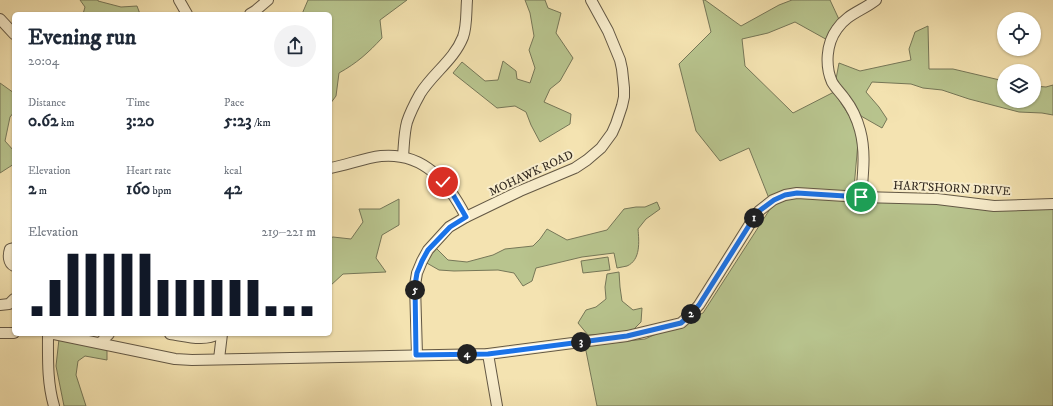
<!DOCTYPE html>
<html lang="en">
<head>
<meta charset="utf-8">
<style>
  :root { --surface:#fff; --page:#f2f2f3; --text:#1f2937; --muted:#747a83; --accent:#111827 }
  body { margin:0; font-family:"IM FELL DW Pica",serif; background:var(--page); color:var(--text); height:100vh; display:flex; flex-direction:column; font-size:15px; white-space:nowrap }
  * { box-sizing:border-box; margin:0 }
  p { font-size:13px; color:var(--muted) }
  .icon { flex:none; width:22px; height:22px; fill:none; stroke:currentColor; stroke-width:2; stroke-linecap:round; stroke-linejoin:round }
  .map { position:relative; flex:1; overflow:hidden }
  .details { position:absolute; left:12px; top:12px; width:320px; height:324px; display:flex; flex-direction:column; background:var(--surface); border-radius:6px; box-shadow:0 1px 3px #0004 }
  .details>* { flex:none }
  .buttons { position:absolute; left:997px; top:12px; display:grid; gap:8px }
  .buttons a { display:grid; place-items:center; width:44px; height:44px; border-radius:50%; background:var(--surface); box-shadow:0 1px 3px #0004; font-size:20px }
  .pin { position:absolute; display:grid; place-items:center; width:34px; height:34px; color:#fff; margin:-17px; border:2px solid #fff; border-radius:50%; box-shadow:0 1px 4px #0007 }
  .km { position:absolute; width:20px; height:20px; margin:-10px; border-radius:50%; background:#222; color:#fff; font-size:11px; line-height:20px; text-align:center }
  .round { display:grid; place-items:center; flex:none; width:42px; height:42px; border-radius:21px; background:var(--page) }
  .summary { display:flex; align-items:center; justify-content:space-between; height:68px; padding:0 16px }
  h1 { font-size:22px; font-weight:700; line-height:30px }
  .metrics { display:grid; grid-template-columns:repeat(3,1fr); gap:6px; height:68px; padding:4px 16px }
  .metrics div { display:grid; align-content:center }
  .metrics b { font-size:17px; font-weight:700 }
  .metrics small { font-size:11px; font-weight:400 }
  .metrics p { font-size:11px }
  .chart { height:112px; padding:8px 16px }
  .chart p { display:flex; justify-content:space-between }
  .chart svg { width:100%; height:72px; margin-top:4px; stroke:var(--accent); stroke-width:6 }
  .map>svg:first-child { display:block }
  .green { fill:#b8c48e; stroke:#767758 }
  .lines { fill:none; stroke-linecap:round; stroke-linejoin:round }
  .minor-casing { stroke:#635845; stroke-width:12 }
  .minor { stroke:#f8edcc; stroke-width:10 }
  .route-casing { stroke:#fff; stroke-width:8 }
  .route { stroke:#1a73e8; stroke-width:5 }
  .labels { text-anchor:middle; stroke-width:4; stroke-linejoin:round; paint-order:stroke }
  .street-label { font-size:12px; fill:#332a21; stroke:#f8edcc }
</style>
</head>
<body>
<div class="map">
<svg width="1053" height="406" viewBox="0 0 1053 406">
  <rect width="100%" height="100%" fill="#f4e3b1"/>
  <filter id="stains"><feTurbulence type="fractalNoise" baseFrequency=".005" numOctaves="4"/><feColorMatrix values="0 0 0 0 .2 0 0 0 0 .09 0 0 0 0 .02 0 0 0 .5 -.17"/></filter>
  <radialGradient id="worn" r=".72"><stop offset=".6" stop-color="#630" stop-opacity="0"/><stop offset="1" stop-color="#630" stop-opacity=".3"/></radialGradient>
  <g class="green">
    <path d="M80 0H98V1L121 7 137 6 140 14H83L85 7Z"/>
    <path d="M308 0H407L380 20 382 38C368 53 357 63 339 73L336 96 330 104V14H302Z"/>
    <path d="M525 0H545L548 8 561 13 556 33 573 58 560 81 550 89 544 102 571 114 570 124 540 142 531 125 526 112 515 106 497 108 453 73 462 62 485 81 498 80 503 61 516 71 517 79 530 83 535 68 529 50 534 36 530 13Z"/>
    <path d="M703 0H705L741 26 779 5 792 0H830L843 28 831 42 795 22 768 33 742 39 745 66 793 113 834 92 859 131 853 199 1053 202V406H597L585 346 645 339 703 313 772 206 749 148 720 161 696 131 679 64 711 32Z"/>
    <path d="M928 26 929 69H953L1004 81V101H1034V86L1046 87 1053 85V115L1042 113 1019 112 969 99 942 90 923 88 911 84 872 82 866 92 879 107 887 119 882 128 861 116 836 79 839 63 860 71 911 60 909 49 915 32Z"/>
    <path d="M0 83 14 93V112L10 117 5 141 14 151V164L0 173Z"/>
    <path d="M399 199V225L382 235 376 258 386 272 343 274 330 286V238L333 237 351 239 363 222 359 209H380Z"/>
    <path d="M657 202 660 209 646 219 638 229C639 241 641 260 627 266 624 267 620 267 617 268L614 253 582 257 536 268 532 281 523 286 514 273 498 270 454 271 439 270 425 262 435 247 448 260 467 262 493 255 505 249 533 246 540 239 547 229 567 240 607 230 624 209 636 207H645Z"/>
    <path d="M608 257 610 270 583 273 581 261Z"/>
    <path d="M619 272 620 287 622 301 633 310 642 308 641 322 630 333 588 335 578 323 586 310 596 307 606 299 605 287 607 274Z"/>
    <path d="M59 339 107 347V360L85 356 78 361 76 375 86 406H64L56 366Z"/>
  </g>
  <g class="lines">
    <defs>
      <g id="minor">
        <path d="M179 0 187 14"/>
        <path d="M250 14 255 11 268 0"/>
        <path d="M0 19 14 34"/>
        <path d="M403 156C404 145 404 133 407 122 410 113 415 103 420 94 432 74 454 60 463 37 467 26 466 13 467 0"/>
        <path d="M330 168C347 165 364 158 381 156 424 152 448 182 466 217"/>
        <path d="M861 197C863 174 866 152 860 130 857 119 852 108 845 99 841 93 836 89 832 82 825 66 826 44 837 29 847 14 862 11 876 0"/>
        <path d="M14 248 10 249C8 255 8 263 14 266"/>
        <path d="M0 305 9 304 14 299"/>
        <path d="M0 333H14"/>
        <path d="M48 334C48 358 47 382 54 406"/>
        <path d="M54 334 175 359 192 360 488 354 627 336 681 323 689 316 699 305 755 216 759 211 773 200 785 195 797 193 861 197 937 199 994 206 1053 204"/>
        <path d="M170 334C185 336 205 342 218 334"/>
        <path d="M100 343 109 334"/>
        <path d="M488 354 497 406"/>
        <path d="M417 355 415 285 417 273 422 261 428 250 449 227 466 217 520 191 575 168 587 160 601 148 612 133 616 124 622 106 624 97V88L622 69 620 60 608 31 591 0"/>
        <path d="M219 359 222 334"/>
      </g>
    </defs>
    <use href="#minor" class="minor-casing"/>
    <use href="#minor" class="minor"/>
  </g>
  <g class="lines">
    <defs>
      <path id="route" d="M443 182 452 193 466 217 450 227 428 250 422 261 417 273 415 285 416 355 488 354 627 336 681 323 689 316 699 305 755 216 759 211 774 200 785 195 797 193 861 197"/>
    </defs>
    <use href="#route" class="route-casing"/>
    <use href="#route" class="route"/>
  </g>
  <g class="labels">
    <g class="street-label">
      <text transform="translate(531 173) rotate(-25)" y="4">MOHAWK ROAD</text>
      <text transform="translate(952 188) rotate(3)" y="4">HARTSHORN DRIVE</text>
    </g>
  </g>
  <rect width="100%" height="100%" filter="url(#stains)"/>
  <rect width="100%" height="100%" fill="url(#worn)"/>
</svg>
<div class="buttons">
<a><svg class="icon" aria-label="locate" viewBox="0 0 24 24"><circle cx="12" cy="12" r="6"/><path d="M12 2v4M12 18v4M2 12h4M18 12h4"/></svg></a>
<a><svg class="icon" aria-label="layers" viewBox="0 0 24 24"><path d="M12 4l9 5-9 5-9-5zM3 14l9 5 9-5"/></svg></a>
</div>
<div class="pin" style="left:861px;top:197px;background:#1e9e55"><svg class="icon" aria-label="arrive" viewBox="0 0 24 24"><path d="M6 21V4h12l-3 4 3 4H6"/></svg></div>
<div class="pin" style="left:443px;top:182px;background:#d93025"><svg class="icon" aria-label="check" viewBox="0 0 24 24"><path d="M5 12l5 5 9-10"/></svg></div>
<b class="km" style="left:754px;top:218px">1</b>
<b class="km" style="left:691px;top:314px">2</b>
<b class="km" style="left:581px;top:342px">3</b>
<b class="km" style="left:467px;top:354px">4</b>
<b class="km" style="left:415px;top:290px">5</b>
<section class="details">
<div class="summary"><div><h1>Evening run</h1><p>20:04</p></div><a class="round"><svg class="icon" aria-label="share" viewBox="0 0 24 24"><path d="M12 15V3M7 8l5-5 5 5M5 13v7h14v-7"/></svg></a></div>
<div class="metrics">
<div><p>Distance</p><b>0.62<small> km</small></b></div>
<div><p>Time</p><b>3:20</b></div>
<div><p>Pace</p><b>5:23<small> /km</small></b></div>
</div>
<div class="metrics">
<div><p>Elevation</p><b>2<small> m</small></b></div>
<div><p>Heart rate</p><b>160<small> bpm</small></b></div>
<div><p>kcal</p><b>42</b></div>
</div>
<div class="chart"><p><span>Elevation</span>219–221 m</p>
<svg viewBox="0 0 160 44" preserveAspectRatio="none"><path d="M5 44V38M15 44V22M25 44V6M35 44V6M45 44V6M55 44V6M65 44V6M75 44V22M85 44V22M95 44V22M105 44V22M115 44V22M125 44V22M135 44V38M145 44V38M155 44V38"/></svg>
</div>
</section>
</div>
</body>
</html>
